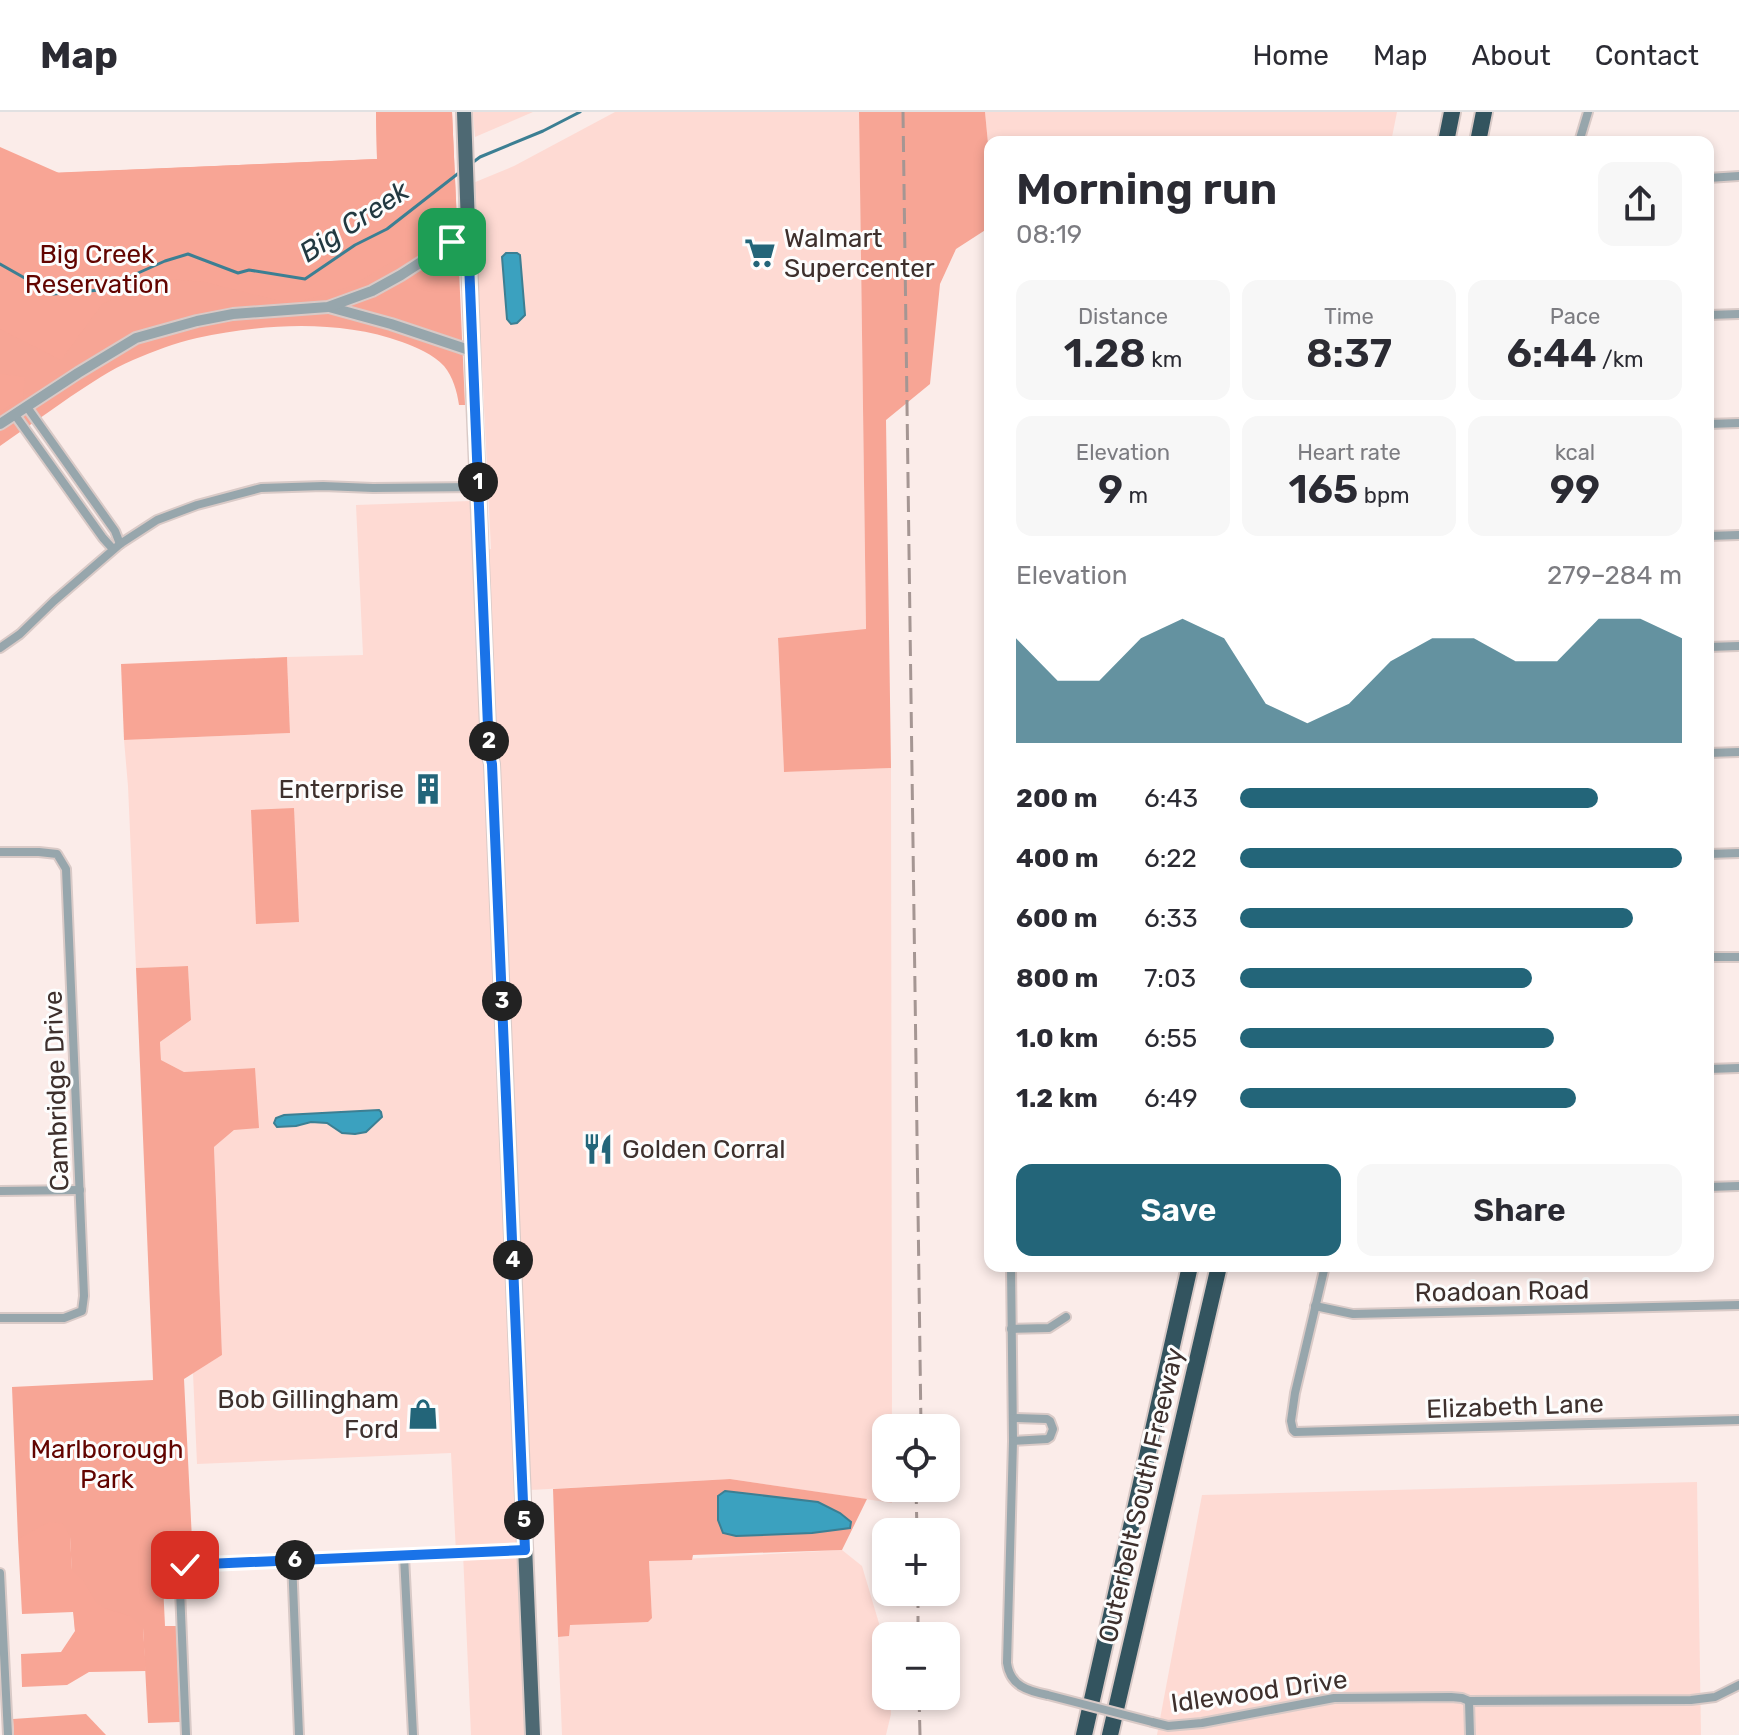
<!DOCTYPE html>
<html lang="en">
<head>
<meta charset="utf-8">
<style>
  :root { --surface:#fff; --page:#f7f7f7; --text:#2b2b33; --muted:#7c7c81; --line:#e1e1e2; --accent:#236579 }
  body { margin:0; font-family:Rubik,sans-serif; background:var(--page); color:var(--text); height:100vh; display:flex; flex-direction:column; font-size:30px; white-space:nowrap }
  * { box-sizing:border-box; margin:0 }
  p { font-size:26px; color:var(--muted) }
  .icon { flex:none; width:44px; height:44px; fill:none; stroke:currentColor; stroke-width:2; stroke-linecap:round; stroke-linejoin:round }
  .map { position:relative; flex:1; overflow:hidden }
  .details { position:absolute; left:984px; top:24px; width:730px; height:1136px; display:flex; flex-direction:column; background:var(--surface); border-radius:16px; box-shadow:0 4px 12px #0003 }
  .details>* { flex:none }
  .tools { position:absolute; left:872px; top:1302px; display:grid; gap:16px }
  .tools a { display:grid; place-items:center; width:88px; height:88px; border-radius:16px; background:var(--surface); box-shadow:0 4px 12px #0003; font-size:40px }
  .pin { position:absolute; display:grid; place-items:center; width:68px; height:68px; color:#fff; margin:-34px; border-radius:16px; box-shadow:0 4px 12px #0006 }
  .km { position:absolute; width:40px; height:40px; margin:-20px; border-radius:50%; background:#222; color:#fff; font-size:22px; line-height:40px; text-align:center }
  .round { display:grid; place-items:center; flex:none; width:84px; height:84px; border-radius:16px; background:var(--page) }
  .summary { display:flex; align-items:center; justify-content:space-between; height:136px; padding:0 32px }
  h1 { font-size:44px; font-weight:600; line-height:60px }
  .figures { display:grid; grid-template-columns:repeat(3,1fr); gap:12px; height:136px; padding:8px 32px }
  .figures div { display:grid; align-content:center; border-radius:16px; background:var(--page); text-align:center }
  .figures b { font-size:40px; font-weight:600 }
  .figures small { font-size:22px; font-weight:400 }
  .figures p { font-size:22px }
  .chart { height:224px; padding:16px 32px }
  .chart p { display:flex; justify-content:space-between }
  .chart svg { width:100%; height:144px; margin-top:8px; fill:var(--accent); opacity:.7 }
  .primary-button { display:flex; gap:16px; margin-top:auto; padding:16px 32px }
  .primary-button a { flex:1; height:92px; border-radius:16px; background:var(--accent); color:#fff; font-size:32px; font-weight:600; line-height:92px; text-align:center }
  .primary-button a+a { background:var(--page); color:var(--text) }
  ul { padding:0 32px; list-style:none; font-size:26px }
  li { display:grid; grid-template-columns:128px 96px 1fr; align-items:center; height:60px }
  li i { height:20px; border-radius:10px; background:var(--accent) }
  header { display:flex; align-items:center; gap:48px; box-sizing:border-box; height:112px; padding:0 40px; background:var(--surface); border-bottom:2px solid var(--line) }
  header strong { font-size:38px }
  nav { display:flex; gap:44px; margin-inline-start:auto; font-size:28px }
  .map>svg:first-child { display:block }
  .built { fill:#fedad3 }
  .green { fill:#f7a595; fill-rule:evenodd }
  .forest { fill:#f8a595 }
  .water { fill:#3ba1bf; stroke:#3c7f93; stroke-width:2 }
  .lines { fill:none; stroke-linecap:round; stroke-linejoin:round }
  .stream { stroke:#3c7f93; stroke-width:3 }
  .minor-casing { stroke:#d9cac7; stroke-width:12 }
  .tertiary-casing { stroke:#d9cac7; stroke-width:14 }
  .primary-casing { stroke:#d9cac7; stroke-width:18 }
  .motorway-casing { stroke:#d9cac7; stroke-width:20 }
  .minor { stroke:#97a6ac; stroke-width:8 }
  .tertiary { stroke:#97a6ac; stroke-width:10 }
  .primary { stroke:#4e6973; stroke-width:14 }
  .motorway { stroke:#33545f; stroke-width:16 }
  .rail { stroke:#a59693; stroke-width:3; stroke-dasharray:16 8; stroke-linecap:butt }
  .minor-bridge-casing { stroke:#d9cac7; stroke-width:12; stroke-linecap:butt }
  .minor-bridge { stroke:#97a6ac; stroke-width:8 }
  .route-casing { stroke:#fff; stroke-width:16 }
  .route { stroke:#1a73e8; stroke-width:10 }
  .labels { text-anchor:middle; stroke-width:6; stroke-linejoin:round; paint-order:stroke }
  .poi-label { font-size:26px; fill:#3e302d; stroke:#fdfdfd; text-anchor:start }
  .park-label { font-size:26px; fill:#620400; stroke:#fdfdfd }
  .street-label { font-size:26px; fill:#3e302d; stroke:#fdfdfd }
  .water-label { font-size:28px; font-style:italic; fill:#223941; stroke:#fdfdfd }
</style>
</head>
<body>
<header>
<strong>Map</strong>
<nav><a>Home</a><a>Map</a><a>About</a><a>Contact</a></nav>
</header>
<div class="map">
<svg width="1739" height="1623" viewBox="0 0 1739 1623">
  <rect width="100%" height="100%" fill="#fbece9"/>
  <g class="built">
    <path d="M473 0H533L475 25Z"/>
    <path d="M615 0H859L866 518 778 527 784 660 891 656 892 1316H886V1376H892V1391L730 1367 530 1378 486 438 491 437 473 71 514 54Z"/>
    <path d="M985 0H1397L1391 30H990V52Z"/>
    <path d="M470 389 484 611 529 1623H471L463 1441H456L451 1341 197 1352 193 1261 222 1243 214 1035 234 1018 255 964V956L184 960 161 948 160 930 191 908 188 854 136 856 128 674 124 628 290 621 287 545 363 543 356 393Z"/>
    <path d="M1697 1370 1701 1623H1157L1202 1383Z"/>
    <path d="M842 1438 862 1454 886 1535V1584H890L891 1602 886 1623H562L558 1525 569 1524V1513L652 1506 649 1449Z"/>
  </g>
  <g class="green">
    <path d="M376 0H452L465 293H459C457 279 453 265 444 254 433 242 416 235 402 230 337 207 263 212 197 226 175 231 154 239 133 248 111 257 90 272 70 285 47 301 23 318 0 334V63L377 47Z"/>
    <path d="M859 0H985L990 52V115L956 137 940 172 930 272 886 308 891 656 784 660 778 526 866 517Z"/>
    <path d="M294 696 299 810 256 812 251 698Z"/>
    <path d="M188 854 191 908 160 930 161 948 184 960 255 956 259 1016 234 1018 214 1035 222 1243 184 1267 192 1428 161 1430 165 1514H176L180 1610 148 1611 143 1516 75 1519 70 1425 18 1427 12 1275 153 1268 136 856Z"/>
    <path d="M730 1367 867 1387 842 1438 693 1443 692 1448 649 1449 652 1506 648 1510 570 1513 569 1524 558 1525 553 1377ZM725 1379 818 1390 840 1401 851 1410 812 1421 736 1424 724 1421Z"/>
    <path d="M86 1602 106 1623H14L13 1607Z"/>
  </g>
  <g class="forest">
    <path d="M376 0H452L457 111 351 174 292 192 205 170 157 166 102 192 61 248 0 217V35L59 61 377 47Z"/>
    <path d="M0 262 25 265 23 286 0 299Z"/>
    <path d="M287 545 290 621 124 628 121 552Z"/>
    <path d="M49 1410 63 1412 70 1424 72 1458 83 1468 96 1490 104 1496 130 1504 143 1516 146 1559 89 1560 67 1573 22 1575 21 1542 61 1540 75 1519 73 1500 22 1502 18 1427Z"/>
  </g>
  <g class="water">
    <path d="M506 141H517L520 143 525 203 517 211 511 212 507 207 502 145Z"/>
    <path d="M379 998 381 1000 382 1005 366 1020 355 1022 342 1021 327 1011 311 1010 296 1014 277 1015 274 1011 276 1006 284 1003Z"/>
    <path d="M725 1379 818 1390 840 1401 851 1410 850 1416 812 1421 736 1424 723 1421 718 1408V1384Z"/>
  </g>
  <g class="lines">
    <g class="stream">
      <path d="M472 51 480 45 543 19 580 0"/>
      <path d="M0 152 53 182 100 178 165 149 188 142 238 161 249 158 305 167 355 133 387 117 460 60"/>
    </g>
    <defs>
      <g id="minor">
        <path d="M1579 30 1588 0"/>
        <path d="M1708 66 1739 64"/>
        <path d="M1708 203 1739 202"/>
        <path d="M27 295 115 419 120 432"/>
        <path d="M15 303 103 426 113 437"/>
        <path d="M1708 312 1739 311"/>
        <path d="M1708 424 1739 423"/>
        <path d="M1708 535 1739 534"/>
        <path d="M0 536 20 522 54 489 120 432 157 408 197 393 261 376 323 374 373 376 478 375"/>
        <path d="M1708 641 1739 640"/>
        <path d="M0 740H39L57 742 66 757 84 1184 82 1199 64 1206H0"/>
        <path d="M1708 742 1739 741"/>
        <path d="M1708 845H1739"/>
        <path d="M1708 957 1739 956"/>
        <path d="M1708 1075 1739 1074"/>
        <path d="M0 1079 80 1078"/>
        <path d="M1011 1154 1013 1329 1007 1551C1010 1574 1028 1579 1048 1583"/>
        <path d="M1325 1154 1295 1281 1291 1309 1293 1318 1295 1320 1739 1308"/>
        <path d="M1315 1194 1353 1202 1739 1193"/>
        <path d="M1011 1217 1049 1216 1066 1205"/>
        <path d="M1013 1329 1047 1327 1050 1325 1053 1317 1050 1309 1047 1307 1013 1306"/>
        <path d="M404 1444 413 1623"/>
        <path d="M292 1448 299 1623"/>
        <path d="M0 1461 8 1623"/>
        <path d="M1469 1589 1470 1623"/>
        <path d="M1152 1610 1168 1614 1202 1611 1334 1586 1451 1585 1462 1586 1469 1589 1691 1588 1715 1585 1739 1573"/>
        <path d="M186 1623 179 1453 525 1438"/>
      </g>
      <g id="tertiary">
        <path d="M329 195 391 212 472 239"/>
        <path d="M0 312 78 261 136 226 197 209 233 202 328 195 372 179 401 163 452 130 468 126"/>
      </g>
      <path id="primary" d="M464 0 474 284 489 639 492 652 533 1623"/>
      <g id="motorway">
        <path d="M1446 30 1452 0"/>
        <path d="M1478 30 1484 0"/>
        <path d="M1084 1623 1190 1154"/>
        <path d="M1110 1623 1219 1154"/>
      </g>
    </defs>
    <use href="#minor" class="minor-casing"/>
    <use href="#tertiary" class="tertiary-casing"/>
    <use href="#primary" class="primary-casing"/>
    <use href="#motorway" class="motorway-casing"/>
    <use href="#minor" class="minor"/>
    <use href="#tertiary" class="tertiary"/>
    <use href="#primary" class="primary"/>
    <use href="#motorway" class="motorway"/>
    <g class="rail">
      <path d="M903 0 921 1316"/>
      <path d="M916 1376 917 1420"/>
      <path d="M918 1480V1524"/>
      <path d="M919 1584 920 1623"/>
    </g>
    <defs>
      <path id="minor-bridge" d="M1048 1583 1152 1610"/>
    </defs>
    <use href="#minor-bridge" class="minor-bridge-casing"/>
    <use href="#minor-bridge" class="minor-bridge"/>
  </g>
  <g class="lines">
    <defs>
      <path id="route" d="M185 1453 525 1438 492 652 489 639 468 126 452 130"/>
    </defs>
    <use href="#route" class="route-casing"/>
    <use href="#route" class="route"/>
  </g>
  <defs>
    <symbol id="supermarket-bare" viewBox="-9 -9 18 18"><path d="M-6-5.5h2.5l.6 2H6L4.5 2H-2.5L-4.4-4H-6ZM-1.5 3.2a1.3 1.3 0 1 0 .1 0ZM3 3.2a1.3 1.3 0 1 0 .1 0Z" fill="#236579" stroke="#fdfdfd" stroke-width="2.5" paint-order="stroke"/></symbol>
    <symbol id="building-bare" viewBox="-9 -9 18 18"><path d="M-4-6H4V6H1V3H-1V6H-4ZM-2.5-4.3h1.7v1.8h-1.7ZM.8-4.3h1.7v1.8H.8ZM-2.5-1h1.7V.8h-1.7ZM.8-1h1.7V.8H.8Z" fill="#236579" stroke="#fdfdfd" stroke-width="2.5" paint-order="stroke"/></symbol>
    <symbol id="restaurant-bare" viewBox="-9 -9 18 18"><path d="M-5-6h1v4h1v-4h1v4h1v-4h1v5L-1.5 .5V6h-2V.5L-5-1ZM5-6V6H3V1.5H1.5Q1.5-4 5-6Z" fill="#236579" stroke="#fdfdfd" stroke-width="2.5" paint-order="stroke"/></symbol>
    <symbol id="shop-bare" viewBox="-9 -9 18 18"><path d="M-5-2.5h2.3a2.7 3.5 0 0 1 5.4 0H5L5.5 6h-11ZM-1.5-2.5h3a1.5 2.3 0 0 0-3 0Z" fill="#236579" stroke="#fdfdfd" stroke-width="2.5" paint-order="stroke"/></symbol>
  </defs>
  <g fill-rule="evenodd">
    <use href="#supermarket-bare" x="738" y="119" width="44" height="44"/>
    <use href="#building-bare" x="406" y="655" width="44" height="44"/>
    <use href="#restaurant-bare" x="576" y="1015" width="44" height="44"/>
    <use href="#shop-bare" x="401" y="1280" width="44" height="44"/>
  </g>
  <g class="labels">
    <g class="poi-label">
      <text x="784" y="135">Walmart<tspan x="784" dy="30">Supercenter</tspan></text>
      <text x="404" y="686" text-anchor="end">Enterprise</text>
      <text x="622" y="1046">Golden Corral</text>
      <text x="399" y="1296" text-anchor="end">Bob Gillingham<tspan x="399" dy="30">Ford</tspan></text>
    </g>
    <g class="park-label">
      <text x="97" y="151">Big Creek<tspan x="97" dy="30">Reservation</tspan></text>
      <text x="107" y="1346">Marlborough<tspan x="107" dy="30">Park</tspan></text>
    </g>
    <g class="street-label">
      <text transform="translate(56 979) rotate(-92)" y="9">Cambridge Drive</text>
      <text transform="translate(1502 1179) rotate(-1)" y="9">Roadoan Road</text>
      <text transform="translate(1515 1294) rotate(-2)" y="9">Elizabeth Lane</text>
      <text transform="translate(1141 1383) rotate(-77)" y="9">Outerbelt South Freeway</text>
      <text transform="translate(1259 1579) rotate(-8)" y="9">Idlewood Drive</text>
    </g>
    <g class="water-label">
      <text transform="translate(354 109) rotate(-33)" y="10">Big Creek</text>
    </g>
  </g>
</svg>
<div class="tools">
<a><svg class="icon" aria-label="locate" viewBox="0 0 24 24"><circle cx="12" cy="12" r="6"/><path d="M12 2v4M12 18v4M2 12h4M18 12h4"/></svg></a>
<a>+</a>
<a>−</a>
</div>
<div class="pin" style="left:452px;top:130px;background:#1e9e55"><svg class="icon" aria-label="arrive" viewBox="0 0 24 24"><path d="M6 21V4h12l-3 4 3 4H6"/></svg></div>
<div class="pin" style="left:185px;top:1453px;background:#d93025"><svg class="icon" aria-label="check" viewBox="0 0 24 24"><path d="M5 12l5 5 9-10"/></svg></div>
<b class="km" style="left:478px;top:370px">1</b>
<b class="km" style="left:489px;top:629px">2</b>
<b class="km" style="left:502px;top:889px">3</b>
<b class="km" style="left:513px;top:1148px">4</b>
<b class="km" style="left:524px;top:1408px">5</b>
<b class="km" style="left:295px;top:1448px">6</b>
<section class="details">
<div class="summary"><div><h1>Morning run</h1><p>08:19</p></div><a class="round"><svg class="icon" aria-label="share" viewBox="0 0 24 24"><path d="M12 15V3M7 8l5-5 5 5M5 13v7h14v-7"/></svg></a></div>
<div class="figures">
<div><p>Distance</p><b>1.28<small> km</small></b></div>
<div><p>Time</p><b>8:37</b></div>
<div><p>Pace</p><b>6:44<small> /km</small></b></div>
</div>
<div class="figures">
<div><p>Elevation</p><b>9<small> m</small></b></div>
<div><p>Heart rate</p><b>165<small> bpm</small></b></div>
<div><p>kcal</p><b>99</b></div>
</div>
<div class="chart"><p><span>Elevation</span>279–284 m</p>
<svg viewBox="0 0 160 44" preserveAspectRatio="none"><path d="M0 44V12L10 25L20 25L30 12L40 6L50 12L60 32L70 38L80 32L90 19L100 12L110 12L120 19L130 19L140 6L150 6L160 12V44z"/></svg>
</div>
<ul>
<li><b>200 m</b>6:43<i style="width:81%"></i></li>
<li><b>400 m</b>6:22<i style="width:100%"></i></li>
<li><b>600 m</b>6:33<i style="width:89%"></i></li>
<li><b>800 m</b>7:03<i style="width:66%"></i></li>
<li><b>1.0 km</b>6:55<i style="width:71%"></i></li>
<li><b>1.2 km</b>6:49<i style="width:76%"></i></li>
</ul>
<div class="primary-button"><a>Save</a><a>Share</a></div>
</section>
</div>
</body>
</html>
